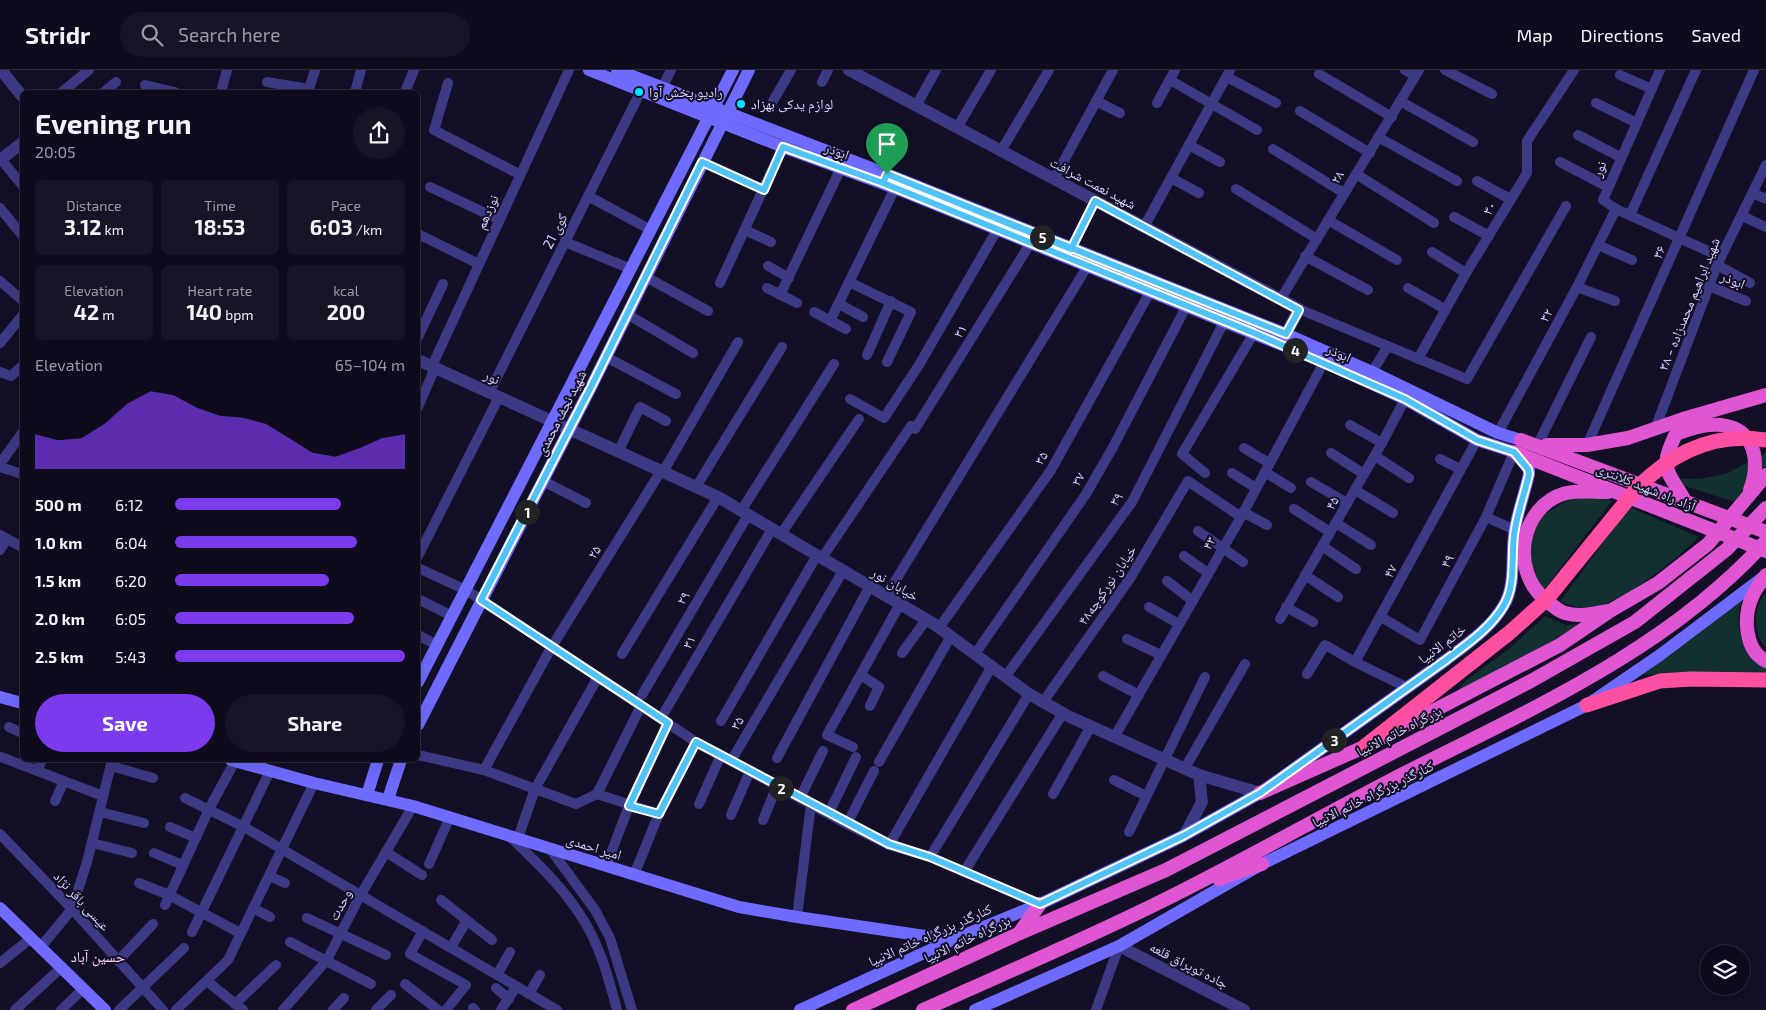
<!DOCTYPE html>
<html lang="en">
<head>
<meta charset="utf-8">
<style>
  :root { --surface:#0e0b1c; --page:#171425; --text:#f1f3f6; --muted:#9b9ba3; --line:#2e2b3b; --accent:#7c3aed }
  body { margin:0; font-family:"Exo 2","Noto Naskh Arabic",sans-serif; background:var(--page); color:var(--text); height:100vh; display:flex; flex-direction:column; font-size:19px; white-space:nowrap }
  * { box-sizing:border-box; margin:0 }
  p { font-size:16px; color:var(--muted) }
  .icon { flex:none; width:28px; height:28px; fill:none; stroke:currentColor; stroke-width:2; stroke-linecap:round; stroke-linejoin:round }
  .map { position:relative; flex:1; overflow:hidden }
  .details { position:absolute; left:20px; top:20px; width:400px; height:672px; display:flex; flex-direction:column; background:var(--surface); border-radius:8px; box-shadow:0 5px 20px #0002,0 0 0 1px var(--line) }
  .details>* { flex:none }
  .buttons { position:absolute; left:1700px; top:875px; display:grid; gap:10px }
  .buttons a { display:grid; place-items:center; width:50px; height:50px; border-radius:50%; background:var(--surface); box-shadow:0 5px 20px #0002,0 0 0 1px var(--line); font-size:25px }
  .pin { position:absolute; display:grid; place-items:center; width:42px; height:42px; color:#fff; margin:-51px -21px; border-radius:50% 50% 50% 0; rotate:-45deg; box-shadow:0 0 5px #0007 }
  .pin .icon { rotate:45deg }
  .km { position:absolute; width:25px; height:25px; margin:-12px; border-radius:50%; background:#222; color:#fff; font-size:14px; line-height:25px; text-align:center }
  .round { display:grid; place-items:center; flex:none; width:52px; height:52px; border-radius:26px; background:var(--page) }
  .overview { display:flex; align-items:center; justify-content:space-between; height:85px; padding:0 15px }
  h1 { font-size:28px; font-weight:700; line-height:38px }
  .stats { display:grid; grid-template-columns:repeat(3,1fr); gap:8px; height:85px; padding:5px 15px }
  .stats div { display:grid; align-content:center; border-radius:8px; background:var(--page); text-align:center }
  .stats b { font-size:21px; font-weight:700 }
  .stats small { font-size:14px; font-weight:400 }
  .stats p { font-size:14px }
  .chart { height:140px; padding:10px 15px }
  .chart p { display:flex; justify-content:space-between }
  .chart svg { width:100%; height:90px; margin-top:5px; fill:var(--accent); opacity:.7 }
  .cta { display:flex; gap:10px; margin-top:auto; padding:10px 15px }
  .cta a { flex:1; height:58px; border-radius:30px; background:var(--accent); color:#fff; font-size:20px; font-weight:700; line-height:58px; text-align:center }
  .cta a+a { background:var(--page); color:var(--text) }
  ul { padding:0 15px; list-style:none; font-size:16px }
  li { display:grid; grid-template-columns:80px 60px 1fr; align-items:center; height:38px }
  li i { height:12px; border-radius:6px; background:var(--accent) }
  header { display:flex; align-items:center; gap:30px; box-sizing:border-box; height:70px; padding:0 25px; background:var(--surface); border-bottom:1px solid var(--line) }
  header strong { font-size:24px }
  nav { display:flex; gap:28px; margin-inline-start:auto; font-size:18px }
  .search { width:350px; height:45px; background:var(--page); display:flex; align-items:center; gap:12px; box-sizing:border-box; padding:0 18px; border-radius:28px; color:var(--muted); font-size:19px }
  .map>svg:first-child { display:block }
  .green { fill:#12302f }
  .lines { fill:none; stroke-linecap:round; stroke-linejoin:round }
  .minor { stroke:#3d3a85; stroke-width:10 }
  .tertiary { stroke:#3d3a85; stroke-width:12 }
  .secondary { stroke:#6f6bff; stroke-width:12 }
  .trunk { stroke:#e055d1; stroke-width:14 }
  .motorway { stroke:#ff4fa3; stroke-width:15 }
  .route-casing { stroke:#fff; stroke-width:10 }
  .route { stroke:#4fc3f7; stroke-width:6 }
  .poi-dot { fill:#00e5ff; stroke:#130f26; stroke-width:2 }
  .labels { text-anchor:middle; stroke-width:4; stroke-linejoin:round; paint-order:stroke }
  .poi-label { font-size:14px; fill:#d9d4ff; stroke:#130f26; text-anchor:start }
  .street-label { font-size:14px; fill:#d9d4ff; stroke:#130f26 }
  .neighbourhood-label { font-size:15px; fill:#ffd6f0; stroke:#130f26 }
</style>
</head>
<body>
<header>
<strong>Stridr</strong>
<div class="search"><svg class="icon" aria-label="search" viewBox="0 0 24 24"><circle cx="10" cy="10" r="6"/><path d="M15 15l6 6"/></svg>Search here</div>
<nav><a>Map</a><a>Directions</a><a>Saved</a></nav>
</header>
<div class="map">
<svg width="1766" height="940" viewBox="0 0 1766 940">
  <rect width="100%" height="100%" fill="#130f26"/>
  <g class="green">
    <path d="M1766 383V395L1735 432 1659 408 1699 409 1725 404Z"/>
    <path d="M1572 427H1600L1612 431 1542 522 1529 497V471L1535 457 1545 444Z"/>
    <path d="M1629 437 1699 467C1678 488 1619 536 1590 538 1580 539 1570 535 1560 532Z"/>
    <path d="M1766 522V578C1752 563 1753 537 1766 522Z"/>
    <path d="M1743 528C1732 555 1742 583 1766 598V606L1689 604 1642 605Z"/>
    <path d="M1545 546 1566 555 1583 554 1458 622 1464 612 1510 578Z"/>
  </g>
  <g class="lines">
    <g class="minor">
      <path d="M1405 0 1415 6"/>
      <path d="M1445 0 1492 24"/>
      <path d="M1660 0 1603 130 1616 139 1721 187"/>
      <path d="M1319 4 1392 47"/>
      <path d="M1620 5 1652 19"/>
      <path d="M1227 7 1276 33"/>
      <path d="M1170 10 1257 60"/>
      <path d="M267 12 309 19"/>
      <path d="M822 12 828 0"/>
      <path d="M448 13 434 60 519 104"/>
      <path d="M145 15 175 22"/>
      <path d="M62 22 89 0"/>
      <path d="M104 22 116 12"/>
      <path d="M221 22 227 0"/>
      <path d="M308 22 315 0"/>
      <path d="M355 22 361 0"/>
      <path d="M405 22 414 0"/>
      <path d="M659 24 671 0"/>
      <path d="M773 31 791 0"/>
      <path d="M1096 31 1120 43"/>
      <path d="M1400 31 1473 72"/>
      <path d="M1157 33 1175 0"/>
      <path d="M1596 33 1637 53"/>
      <path d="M916 36 936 0"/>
      <path d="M1300 41 1370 83"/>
      <path d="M957 58 991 0"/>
      <path d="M1578 65 1620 87"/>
      <path d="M1378 67 1457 111"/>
      <path d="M1189 75 1220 92"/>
      <path d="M1273 79 1344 123"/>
      <path d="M1001 81 1049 0"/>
      <path d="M0 88 22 115"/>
      <path d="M703 92 764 120"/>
      <path d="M1560 92 1608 117"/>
      <path d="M1356 104 1434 153"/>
      <path d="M1171 108 1199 123"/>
      <path d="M1054 109 1113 0"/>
      <path d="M1477 111 1510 129"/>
      <path d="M430 117 498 149"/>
      <path d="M1236 119 1317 169"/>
      <path d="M1753 123 1766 129"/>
      <path d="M588 126 651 160"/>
      <path d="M0 138 22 165"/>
      <path d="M1630 145 1696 0"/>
      <path d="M1742 146 1766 157"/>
      <path d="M1454 147 1489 166"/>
      <path d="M1328 150 1397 190"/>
      <path d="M1144 157 1230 0"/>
      <path d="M745 160 771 172"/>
      <path d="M418 164 479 194"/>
      <path d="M565 172 631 199"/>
      <path d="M1598 175 1632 190"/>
      <path d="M1071 179 1095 131"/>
      <path d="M1432 182 1466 203"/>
      <path d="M1305 186 1368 220"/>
      <path d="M1717 195 1750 213"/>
      <path d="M768 196 789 208"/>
      <path d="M646 207 708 241"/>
      <path d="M0 211 22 230"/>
      <path d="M849 212 911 242 887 292"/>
      <path d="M720 213 785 72"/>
      <path d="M1709 216 1746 231"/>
      <path d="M1577 217 1615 231"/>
      <path d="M767 218 797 233"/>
      <path d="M1408 218 1445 239"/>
      <path d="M780 225 841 98"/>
      <path d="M1280 230 1419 0"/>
      <path d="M839 234 863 247"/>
      <path d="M1299 239 1467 309 1566 136"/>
      <path d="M814 242 846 259"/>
      <path d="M627 244 693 283"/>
      <path d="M830 251 895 118"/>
      <path d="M418 267 443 214"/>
      <path d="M0 273 22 246"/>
      <path d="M867 285 891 231"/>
      <path d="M606 287 676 324"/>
      <path d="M1418 289 1466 203 1527 103V71L1574 0"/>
      <path d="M432 296 569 0"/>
      <path d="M0 302 11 306 22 296"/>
      <path d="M1372 302 1388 276"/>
      <path d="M489 323 644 15"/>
      <path d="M850 329 884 348 919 295 997 160"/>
      <path d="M418 337 435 298"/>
      <path d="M1350 355 1382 373"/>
      <path d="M1655 359 1717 195 1766 95"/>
      <path d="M1498 363 1577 217 1616 139"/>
      <path d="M1587 375 1754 0"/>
      <path d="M1537 376 1591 267"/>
      <path d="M1244 378 1269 393"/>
      <path d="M618 382 640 337 666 351"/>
      <path d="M1331 383 1364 404"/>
      <path d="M1375 386 1409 408"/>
      <path d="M1440 389 1460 399"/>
      <path d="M0 394 22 363"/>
      <path d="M0 397 22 404"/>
      <path d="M663 402 738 272"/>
      <path d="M1265 402 1291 418"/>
      <path d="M1205 403 1182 384 1254 263"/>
      <path d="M1232 403 1256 418"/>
      <path d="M543 411 586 433"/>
      <path d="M1311 412 1347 433"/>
      <path d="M696 417 782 277"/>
      <path d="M1355 420 1393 443"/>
      <path d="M1294 439 1330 462"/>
      <path d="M741 441 834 294"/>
      <path d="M1243 442 1267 455"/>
      <path d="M1486 447 1515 460"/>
      <path d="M1336 453 1371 475"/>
      <path d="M1198 461 1243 492"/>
      <path d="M781 464 859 349"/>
      <path d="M0 465 22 477"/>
      <path d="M1322 476 1356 499"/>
      <path d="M0 480 7 469"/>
      <path d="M418 486 499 327"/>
      <path d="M1184 486 1208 503"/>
      <path d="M822 488 911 356 915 359 1030 174"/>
      <path d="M418 498 466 520 696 672 847 754 889 775 930 787 1040 834"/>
      <path d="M1305 505 1338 527"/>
      <path d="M1167 511 1193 531"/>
      <path d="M886 526 1087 197"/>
      <path d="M418 529 452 546"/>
      <path d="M1149 537 1179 554"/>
      <path d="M1286 537 1313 552"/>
      <path d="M1381 547 1420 570 1486 447 1514 382"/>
      <path d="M1280 549 1382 373 1405 329"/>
      <path d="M939 558 1051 400 1150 222"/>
      <path d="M418 565 437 575"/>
      <path d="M1127 569 1161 585"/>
      <path d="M902 583 926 550"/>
      <path d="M622 584 718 427"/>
      <path d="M975 584 1086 424 1113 377 1186 237"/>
      <path d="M1307 604 1325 575 1355 592"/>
      <path d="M861 605 879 617 870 636"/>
      <path d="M1006 606 1132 432 1224 252"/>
      <path d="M1103 606 1139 625"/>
      <path d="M1408 618 1355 592 1477 370"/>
      <path d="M642 625 748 445"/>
      <path d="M1043 632 1131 507 1188 411 1241 447"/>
      <path d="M661 648 772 459"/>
      <path d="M721 651 817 485"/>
      <path d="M9 657 22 663"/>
      <path d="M1115 666 1241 447 1324 292"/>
      <path d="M853 677 827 665 900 534"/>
      <path d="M418 685 484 700 576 734 597 724 659 744"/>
      <path d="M1 687 103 726"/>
      <path d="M777 688 870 516"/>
      <path d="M731 691 843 501"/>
      <path d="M879 692 951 566"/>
      <path d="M111 696 153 708"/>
      <path d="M1185 698 1245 594"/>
      <path d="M484 700 551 578 661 401"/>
      <path d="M37 701 42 690"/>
      <path d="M1114 710 1146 726"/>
      <path d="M597 724 641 636"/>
      <path d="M1053 724 1091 656"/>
      <path d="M185 728 244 757 557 940"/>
      <path d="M800 728 823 681"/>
      <path d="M55 731 64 711"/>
      <path d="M699 734 721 685"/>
      <path d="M100 742 144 753"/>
      <path d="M829 743 856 687"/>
      <path d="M731 745 750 701"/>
      <path d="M763 750 777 716"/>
      <path d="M847 754 874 701"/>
      <path d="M170 757 196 768"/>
      <path d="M1129 762 1205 607"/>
      <path d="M0 764 72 839 163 940"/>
      <path d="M509 766C534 790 560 814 579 843 599 872 608 906 617 940"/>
      <path d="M518 768 535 719 598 607"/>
      <path d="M92 773 132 783"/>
      <path d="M889 775 992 596"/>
      <path d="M551 780 595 840 610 868 632 940"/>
      <path d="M386 782 422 805"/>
      <path d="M154 783 183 795"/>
      <path d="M930 787 1029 624"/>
      <path d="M429 794 450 747"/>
      <path d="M606 796 629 736 668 653"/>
      <path d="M964 802 1063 643"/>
      <path d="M634 805 660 741 696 672"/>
      <path d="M269 806 285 813"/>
      <path d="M139 813 169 825 240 863"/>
      <path d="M441 830 492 870"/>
      <path d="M165 835 209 739 235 691"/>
      <path d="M253 838 270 847"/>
      <path d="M797 847 811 734"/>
      <path d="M307 848 386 885"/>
      <path d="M423 861 410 884 466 915 446 940"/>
      <path d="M192 862 270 701"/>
      <path d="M290 872 371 914"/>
      <path d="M451 877 466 852"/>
      <path d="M40 878 72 839 87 792 112 690"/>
      <path d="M118 891 153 854"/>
      <path d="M0 893 30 869"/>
      <path d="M497 905 510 882"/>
      <path d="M208 912 243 940"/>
      <path d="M405 914 438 940"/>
      <path d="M496 918 509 929"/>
      <path d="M529 924 540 905"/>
      <path d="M235 934 276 895"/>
      <path d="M473 938 475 940"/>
      <path d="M15 940 61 898"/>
      <path d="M61 940 83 919"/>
      <path d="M119 940 184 878"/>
      <path d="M176 940 228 890 314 713"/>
      <path d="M283 940 327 890 360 826 413 736"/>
      <path d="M333 940 344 928"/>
      <path d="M376 940 391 925"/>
      <path d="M501 940 516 917"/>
      <path d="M1096 940 1119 876"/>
    </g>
    <g class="tertiary">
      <path d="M1 0 22 26"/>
      <path d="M849 0 1299 239 1286 264"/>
      <path d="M0 90 22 73"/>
      <path d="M418 290 718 427 934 554 1029 624 1068 646 1199 705 1260 723"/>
      <path d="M1185 764 1202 732 1199 705"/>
      <path d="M1119 876 1244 940"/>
    </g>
    <g class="secondary">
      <path d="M589 0 783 77 895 118 1324 292 1405 329 1477 370 1514 382 1529 399V404C1525 422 1518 441 1515 459 1510 483 1517 513 1504 535 1491 558 1467 574 1446 590L1260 723 1183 766 1040 834 952 870 800 940"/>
      <path d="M617 0 887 104 1286 264 1372 302 1498 363 1521 370"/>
      <path d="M418 612 733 0"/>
      <path d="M0 627 22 633"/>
      <path d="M418 655 591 317 749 0"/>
      <path d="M231 690 314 713 413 736 739 837 797 847 952 870"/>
      <path d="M367 725 378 690"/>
      <path d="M388 729 401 690"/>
      <path d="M0 838 105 940"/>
      <path d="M975 940 1119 876 1262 794 1587 635 1660 585 1762 508"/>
    </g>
    <g class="trunk">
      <path d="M1521 370 1766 462"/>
      <path d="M1547 375H1587L1628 368 1683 349 1766 325"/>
      <path d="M1514 382 1766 481"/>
      <path d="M1684 429C1666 399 1659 398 1676 364 1687 360 1697 356 1709 355 1751 351 1763 386 1750 420"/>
      <path d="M1766 505C1762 511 1756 518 1753 525 1743 545 1744 580 1766 591"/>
      <path d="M1607 541C1593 544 1579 547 1565 543 1558 541 1552 535 1546 530 1510 502 1519 436 1566 423 1579 420 1595 422 1608 422"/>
      <path d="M1260 723 1364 677 1560 575 1610 541 1658 513 1708 474 1766 405"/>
      <path d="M1219 809 1262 794"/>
      <path d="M1020 862 1040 834"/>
      <path d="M853 940 1020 863 1166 800 1531 611 1635 552 1727 479 1766 438"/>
      <path d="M923 940C1009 901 1096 865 1180 822 1253 785 1326 744 1399 706 1527 641 1668 580 1766 471"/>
    </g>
    <g class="motorway">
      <path d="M1587 635 1660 611 1691 609 1766 610"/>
      <path d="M1364 677 1509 563 1546 530 1638 417C1673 382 1716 362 1766 370"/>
    </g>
  </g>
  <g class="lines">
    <defs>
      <path id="route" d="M887 104 883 113 783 77 764 120 702 92 591 317 481 530 668 653 629 736 659 744 696 672 889 774 930 787 1040 834 1183 766 1260 723 1446 590C1467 574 1491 558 1504 535 1517 513 1510 483 1515 459 1518 441 1525 422 1529 404L1528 399 1514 382 1477 370 1405 329 1254 263 883 113 887 104 1071 179 1095 131 1299 240 1286 264C1153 211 1020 158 887 104"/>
    </defs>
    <use href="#route" class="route-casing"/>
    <use href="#route" class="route"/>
  </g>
  <g class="poi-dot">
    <circle cx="639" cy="22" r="5"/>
    <circle cx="741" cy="34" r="5"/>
  </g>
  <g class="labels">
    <g class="poi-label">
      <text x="649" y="27">رادیو پخش آوا</text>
      <text x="751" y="39">لوازم یدکی بهزاد</text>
    </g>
    <g class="street-label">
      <text transform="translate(837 81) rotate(20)" y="5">ابوذر</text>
      <text transform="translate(1599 99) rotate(-68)" y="5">نور</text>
      <text transform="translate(1337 107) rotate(-58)" y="5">۲۸</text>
      <text transform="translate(1093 113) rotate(28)" y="5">شهید نعمت شرافت</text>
      <text transform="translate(1489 138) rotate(-60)" y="5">۳۰</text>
      <text transform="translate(487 142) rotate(-66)" y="5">نوزدهم</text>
      <text transform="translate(555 161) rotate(-63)" y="5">کوی 21</text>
      <text transform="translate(1659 182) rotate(-66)" y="5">۳۶</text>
      <text transform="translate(1733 210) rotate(22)" y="5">ابوذر</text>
      <text transform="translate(1689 234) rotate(-68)" y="5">شهید ابراهیم محمدزاده - ۳۸</text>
      <text transform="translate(1546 245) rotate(-61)" y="5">۳۲</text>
      <text transform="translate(960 261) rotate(-58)" y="5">۳۱</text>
      <text transform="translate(1339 283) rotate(24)" y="5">ابوذر</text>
      <text transform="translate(492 307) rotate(25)" y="5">نور</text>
      <text transform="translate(561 343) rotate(-63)" y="5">شهید نجف محمدی</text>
      <text transform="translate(1041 388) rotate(-59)" y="5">۳۵</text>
      <text transform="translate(1078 409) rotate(-59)" y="5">۳۷</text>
      <text transform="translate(1646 417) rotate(22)" y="5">آزاد راه شهید کلانتری</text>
      <text transform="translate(1116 429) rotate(-56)" y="5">۳۹</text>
      <text transform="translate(1332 433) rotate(-60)" y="5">۴۵</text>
      <text transform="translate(1209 473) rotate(-60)" y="5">۴۳</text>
      <text transform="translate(594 482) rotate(-58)" y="5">۲۵</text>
      <text transform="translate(1447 491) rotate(-62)" y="5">۴۹</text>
      <text transform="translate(1390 501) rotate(-62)" y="5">۴۷</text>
      <text transform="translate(895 514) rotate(30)" y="5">خیابان نور</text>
      <text transform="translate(1107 515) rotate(-56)" y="5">خیابان نورکوچه۴۸</text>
      <text transform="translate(683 528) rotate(-59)" y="5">۲۹</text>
      <text transform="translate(689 572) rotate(-60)" y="5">۳۱</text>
      <text transform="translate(1442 574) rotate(-37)" y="5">خاتم الانبیا</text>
      <text transform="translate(737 653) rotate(-59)" y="5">۳۵</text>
      <text transform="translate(1399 661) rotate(-27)" y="5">بزرگراه خاتم الانبیا</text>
      <text transform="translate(1373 724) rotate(-26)" y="5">کنارگذر بزرگراه خاتم الانبیا</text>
      <text transform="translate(594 777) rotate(17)" y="5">امیر احمدی</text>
      <text transform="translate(82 831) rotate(47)" y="5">عیسی باقر نژاد</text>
      <text transform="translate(340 835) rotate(-62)" y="5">وحدت</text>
      <text transform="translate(930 865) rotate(-24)" y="5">کنارگذر بزرگراه خاتم الانبیا</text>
      <text transform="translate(967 869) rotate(-25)" y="5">بزرگراه خاتم الانبیا</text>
      <text transform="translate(1189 895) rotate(27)" y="5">جاده توپراق قلعه</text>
    </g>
    <g class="neighbourhood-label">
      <text x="98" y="892">حسین آباد</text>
    </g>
  </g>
</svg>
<div class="buttons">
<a><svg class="icon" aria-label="layers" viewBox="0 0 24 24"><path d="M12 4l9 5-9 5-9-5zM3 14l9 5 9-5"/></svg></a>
</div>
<div class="pin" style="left:887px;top:104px;background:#1e9e55"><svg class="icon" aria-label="arrive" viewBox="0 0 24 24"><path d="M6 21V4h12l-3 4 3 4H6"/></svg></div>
<b class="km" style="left:527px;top:442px">1</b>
<b class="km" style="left:781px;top:718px">2</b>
<b class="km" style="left:1334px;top:670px">3</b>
<b class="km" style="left:1295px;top:280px">4</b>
<b class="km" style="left:1042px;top:167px">5</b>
<section class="details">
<div class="overview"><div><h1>Evening run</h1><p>20:05</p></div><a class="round"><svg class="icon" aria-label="share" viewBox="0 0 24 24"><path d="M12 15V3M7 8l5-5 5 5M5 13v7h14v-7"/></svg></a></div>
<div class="stats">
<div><p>Distance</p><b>3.12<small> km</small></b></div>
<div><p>Time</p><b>18:53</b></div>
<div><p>Pace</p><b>6:03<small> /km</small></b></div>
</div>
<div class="stats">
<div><p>Elevation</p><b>42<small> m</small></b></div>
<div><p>Heart rate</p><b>140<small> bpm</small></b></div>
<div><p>kcal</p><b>200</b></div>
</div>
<div class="chart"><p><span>Elevation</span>65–104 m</p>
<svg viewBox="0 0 160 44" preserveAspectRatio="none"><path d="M0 44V27L10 30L20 29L30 22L40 12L50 6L60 8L70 14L80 18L90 19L100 22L110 29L120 36L130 38L140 34L150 29L160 27V44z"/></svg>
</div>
<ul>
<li><b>500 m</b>6:12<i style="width:72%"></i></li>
<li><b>1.0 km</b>6:04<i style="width:79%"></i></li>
<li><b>1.5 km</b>6:20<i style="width:67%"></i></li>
<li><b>2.0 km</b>6:05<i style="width:78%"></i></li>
<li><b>2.5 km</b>5:43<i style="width:100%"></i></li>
</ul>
<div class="cta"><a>Save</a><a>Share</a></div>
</section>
</div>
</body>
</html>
